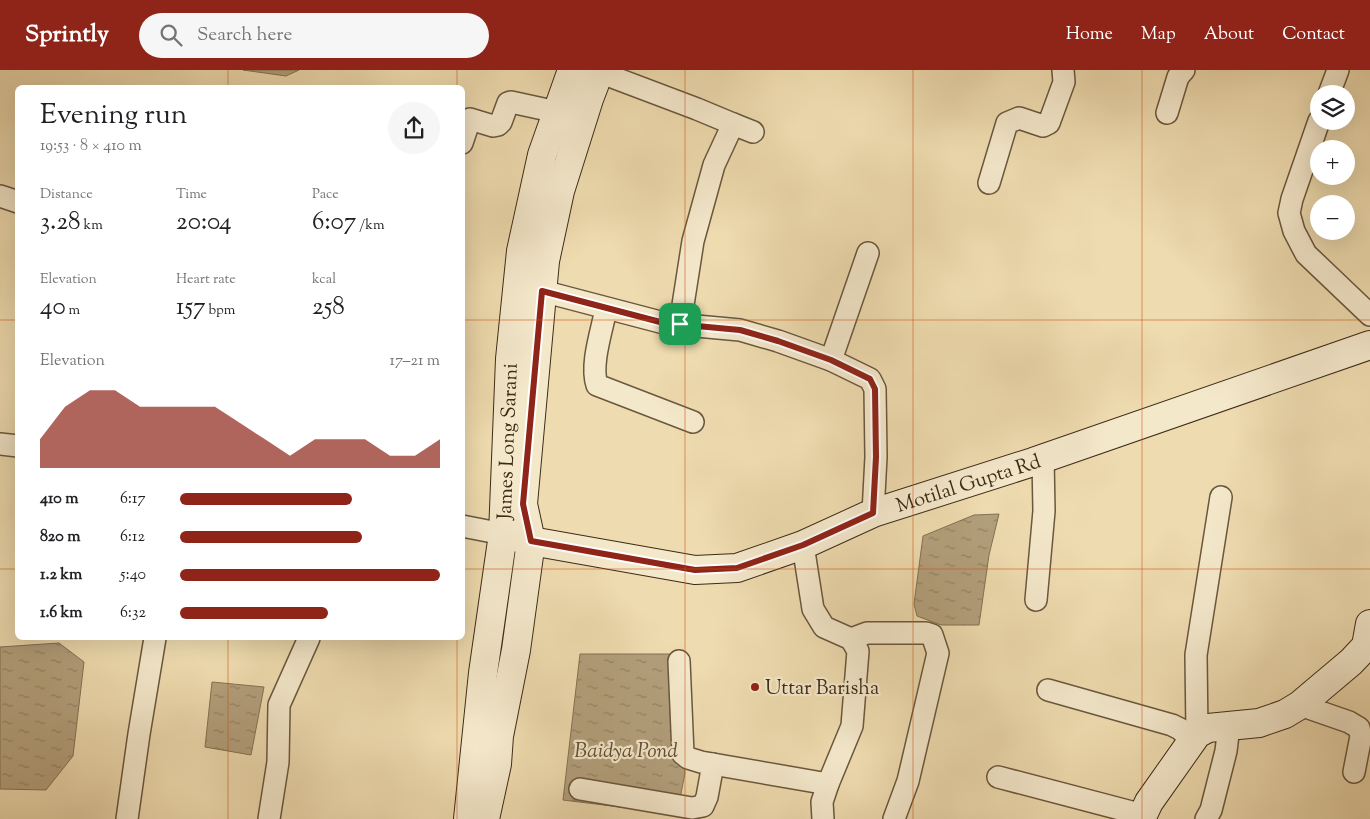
<!DOCTYPE html>
<html lang="en">
<head>
<meta charset="utf-8">
<style>
  :root { --surface:#fff; --page:#f6f6f6; --text:#202124; --muted:#757577; --accent:#8f2418 }
  body { margin:0; font-family:"Sorts Mill Goudy",serif; background:var(--page); color:var(--text); height:100vh; display:flex; flex-direction:column; font-size:19px; white-space:nowrap }
  * { box-sizing:border-box; margin:0 }
  p { font-size:16px; color:var(--muted) }
  .icon { flex:none; width:28px; height:28px; fill:none; stroke:currentColor; stroke-width:2; stroke-linecap:round; stroke-linejoin:round }
  .map { position:relative; flex:1; overflow:hidden }
  .drawer { position:absolute; left:15px; top:15px; width:450px; height:555px; display:flex; flex-direction:column; background:var(--surface); border-radius:8px; box-shadow:0 5px 20px #0002 }
  .drawer>* { flex:none }
  .fabs { position:absolute; left:1310px; top:15px; display:grid; gap:10px }
  .fabs a { display:grid; place-items:center; width:45px; height:45px; border-radius:50%; background:var(--surface); box-shadow:0 5px 20px #0002; font-size:25px }
  .pin { position:absolute; display:grid; place-items:center; width:42px; height:42px; color:#fff; margin:-21px; border-radius:10px; box-shadow:0 2px 8px #0006 }
  .round { display:grid; place-items:center; flex:none; width:52px; height:52px; border-radius:26px; background:var(--page) }
  .overview { display:flex; align-items:center; justify-content:space-between; height:85px; padding:0 25px }
  h1 { font-size:28px; font-weight:600; line-height:38px }
  .figures { display:grid; grid-template-columns:repeat(3,1fr); gap:8px; height:85px; padding:5px 25px }
  .figures div { display:grid; align-content:center }
  .figures b { font-size:25px; font-weight:600 }
  .figures small { font-size:14px; font-weight:400 }
  .figures p { font-size:14px }
  .chart { height:140px; padding:10px 25px }
  .chart p { display:flex; justify-content:space-between }
  .chart svg { width:100%; height:90px; margin-top:5px; fill:var(--accent); opacity:.7 }
  ul { padding:0 25px; list-style:none; font-size:16px }
  li { display:grid; grid-template-columns:80px 60px 1fr; align-items:center; height:38px }
  li i { height:12px; border-radius:6px; background:var(--accent) }
  header { display:flex; align-items:center; gap:30px; box-sizing:border-box; height:70px; padding:0 25px; background:var(--accent); color:#fff }
  header strong { font-size:24px }
  nav { display:flex; gap:28px; margin-inline-start:auto; font-size:18px }
  .search { width:350px; height:45px; background:var(--page); display:flex; align-items:center; gap:12px; box-sizing:border-box; padding:0 18px; border-radius:28px; color:var(--muted); font-size:19px }
  .map>svg:first-child { display:block }
  .water { fill:url(#water-ripples); stroke:#847153 }
  .lines { fill:none; stroke-linecap:round; stroke-linejoin:round }
  .street-casing { stroke:#6a573d; stroke-width:24 }
  .secondary-casing { stroke:#3e2b17; stroke-width:30 }
  .street { stroke:#f4e8cb; stroke-width:21 }
  .secondary { stroke:#f4e8cb; stroke-width:28 }
  .route-casing { stroke:#fff; stroke-width:10 }
  .route { stroke:#8f2418; stroke-width:6 }
  .grid { fill:none; stroke:#ce520e; stroke-width:1; stroke-opacity:0.55 }
  .poi-dot { fill:#8f2418; stroke:#f4e8cb; stroke-width:2 }
  .labels { text-anchor:middle; stroke-width:4.5; stroke-linejoin:round; paint-order:stroke }
  .street-label { font-size:20px; fill:#3e2b17; stroke:#f4e8cb }
  .poi-label { font-size:20px; fill:#3e2b17; stroke:#f4e8cb; text-anchor:start }
  .water-label { font-size:21px; font-style:italic; fill:#614e35; stroke:#f4e8cb }
</style>
</head>
<body>
<header>
<strong>Sprintly</strong>
<div class="search"><svg class="icon" aria-label="search" viewBox="0 0 24 24"><circle cx="10" cy="10" r="6"/><path d="M15 15l6 6"/></svg>Search here</div>
<nav><a>Home</a><a>Map</a><a>About</a><a>Contact</a></nav>
</header>
<div class="map">
<svg width="1370" height="749" viewBox="0 0 1370 749">
  <defs>
    <pattern id="water-ripples" width="26" height="14" patternUnits="userSpaceOnUse" patternTransform="scale(1.25)"><rect width="26" height="14" fill="#b29f7b"/><path d="M2 4q2-2 4 0t4 0M15 11q2-2 4 0t4 0" fill="none" stroke="#928264"/></pattern>
  </defs>
  <rect width="100%" height="100%" fill="#eedbaf"/>
  <filter id="stains"><feTurbulence type="fractalNoise" baseFrequency=".004" numOctaves="4"/><feColorMatrix values="0 0 0 0 .2 0 0 0 0 .09 0 0 0 0 .02 0 0 0 .5 -.17"/></filter>
  <radialGradient id="worn" r=".72"><stop offset=".6" stop-color="#630" stop-opacity="0"/><stop offset="1" stop-color="#630" stop-opacity=".3"/></radialGradient>
  <g class="water">
    <path d="M243 0H299L286 6Z"/>
    <path d="M999 444 989 485 979 555H941L917 546 914 534 923 466 974 445Z"/>
    <path d="M59 573 84 592 73 686 46 720 0 719V577Z"/>
    <path d="M580 584H674L685 703 677 744 563 730Z"/>
    <path d="M212 612 264 617 251 685 205 677Z"/>
  </g>
  <g class="lines">
    <defs>
      <g id="street">
        <path d="M599 2 697 39 733 54 714 95 693 171 680 254"/>
        <path d="M1329 24 1338 0"/>
        <path d="M1167 43 1178 7 1184 0"/>
        <path d="M1319 51 1292 129 1289 143 1294 161 1306 184 1370 245"/>
        <path d="M733 54 753 62"/>
        <path d="M462 73 470 49 493 56 498 55 501 52 508 33 511 32 557 42"/>
        <path d="M989 113 1007 53 1019 48 1043 56 1049 53 1064 12 1063 0"/>
        <path d="M0 126 18 132"/>
        <path d="M542 221 664 253 740 260 778 271 831 290 870 309 875 319 876 387 873 443"/>
        <path d="M606 239C602 260 590 295 597 315L693 352"/>
        <path d="M831 290 868 183"/>
        <path d="M0 374 18 376"/>
        <path d="M462 456 503 464"/>
        <path d="M803 475 813 539 824 557 851 569 858 581 852 656 828 714 822 732 823 749"/>
        <path d="M1036 530 1044 441 1043 388"/>
        <path d="M851 569 867 563H926L932 565 938 583 908 711 894 749"/>
        <path d="M679 591 683 684 688 688 701 692 828 714"/>
        <path d="M1048 620 1172 655 1180 659 1192 671"/>
        <path d="M1300 635 1349 652 1359 658 1361 666 1354 702"/>
        <path d="M1197 664 1196 585 1221 427"/>
        <path d="M998 707 1143 745"/>
        <path d="M580 719 692 738 703 736 707 727 713 694"/>
        <path d="M127 749 139 664 155 568"/>
        <path d="M269 749 278 692 279 635 309 568"/>
        <path d="M1206 749 1211 740 1226 681 1229 656"/>
      </g>
      <g id="secondary">
        <path id="s1" d="M503 464 531 471 695 500 737 498 803 475 873 443 1033 392 1370 275"/>
        <path id="s2" d="M468 749 483 603 503 464 510 289 521 181 542 85 572 0"/>
        <path d="M485 749 497 694 499 666 516 580 531 471 523 434 545 191 560 121 589 29 600 0"/>
        <path d="M1141 749 1149 732 1197 664 1208 658 1259 653 1285 644 1300 635 1351 592 1366 576 1370 554"/>
      </g>
    </defs>
    <use href="#street" class="street-casing"/>
    <use href="#secondary" class="secondary-casing"/>
    <use href="#street" class="street"/>
    <use href="#secondary" class="secondary"/>
  </g>
  <g class="lines">
    <defs>
      <path id="route" d="M542 221 664 253 740 260 778 271 831 290 870 309 875 319 876 387 873 443 803 475 737 498 695 500 531 471 523 434Z"/>
    </defs>
    <use href="#route" class="route-casing"/>
    <use href="#route" class="route"/>
  </g>
  <path class="grid" d="M228 0V18M457 0V18M685 0V749M913 0V749M1142 0V749M0 250H18M462 250H1370M0 499H18M462 499H1370M228 568V749M457 568V749"/>
  <circle class="poi-dot" cx="755" cy="617" r="5"/>
  <g class="labels">
    <g class="street-label">
      <text dy="7" stroke="none"><textPath href="#s2" startOffset="380">James Long Sarani</textPath></text>
      <text dy="7" stroke="none"><textPath href="#s1" startOffset="484">Motilal Gupta Rd</textPath></text>
    </g>
    <g class="poi-label">
      <text x="765" y="624">Uttar Barisha</text>
    </g>
    <g class="water-label">
      <text x="626" y="687">Baidya Pond</text>
    </g>
  </g>
  <rect width="100%" height="100%" filter="url(#stains)"/>
  <rect width="100%" height="100%" fill="url(#worn)"/>
</svg>
<div class="fabs">
<a><svg class="icon" aria-label="layers" viewBox="0 0 24 24"><path d="M12 4l9 5-9 5-9-5zM3 14l9 5 9-5"/></svg></a>
<a>+</a>
<a>−</a>
</div>
<div class="pin" style="left:680px;top:254px;background:#1e9e55"><svg class="icon" aria-label="arrive" viewBox="0 0 24 24"><path d="M6 21V4h12l-3 4 3 4H6"/></svg></div>
<section class="drawer">
<div class="overview"><div><h1>Evening run</h1><p>19:53 · 8 × 410 m</p></div><a class="round"><svg class="icon" aria-label="share" viewBox="0 0 24 24"><path d="M12 15V3M7 8l5-5 5 5M5 13v7h14v-7"/></svg></a></div>
<div class="figures">
<div><p>Distance</p><b>3.28<small> km</small></b></div>
<div><p>Time</p><b>20:04</b></div>
<div><p>Pace</p><b>6:07<small> /km</small></b></div>
</div>
<div class="figures">
<div><p>Elevation</p><b>40<small> m</small></b></div>
<div><p>Heart rate</p><b>157<small> bpm</small></b></div>
<div><p>kcal</p><b>258</b></div>
</div>
<div class="chart"><p><span>Elevation</span>17–21 m</p>
<svg viewBox="0 0 160 44" preserveAspectRatio="none"><path d="M0 44V30L10 14L20 6L30 6L40 14L50 14L60 14L70 14L80 22L90 30L100 38L110 30L120 30L130 30L140 38L150 38L160 30V44z"/></svg>
</div>
<ul>
<li><b>410 m</b>6:17<i style="width:66%"></i></li>
<li><b>820 m</b>6:12<i style="width:70%"></i></li>
<li><b>1.2 km</b>5:40<i style="width:100%"></i></li>
<li><b>1.6 km</b>6:32<i style="width:57%"></i></li>
</ul>
</section>
</div>
</body>
</html>
